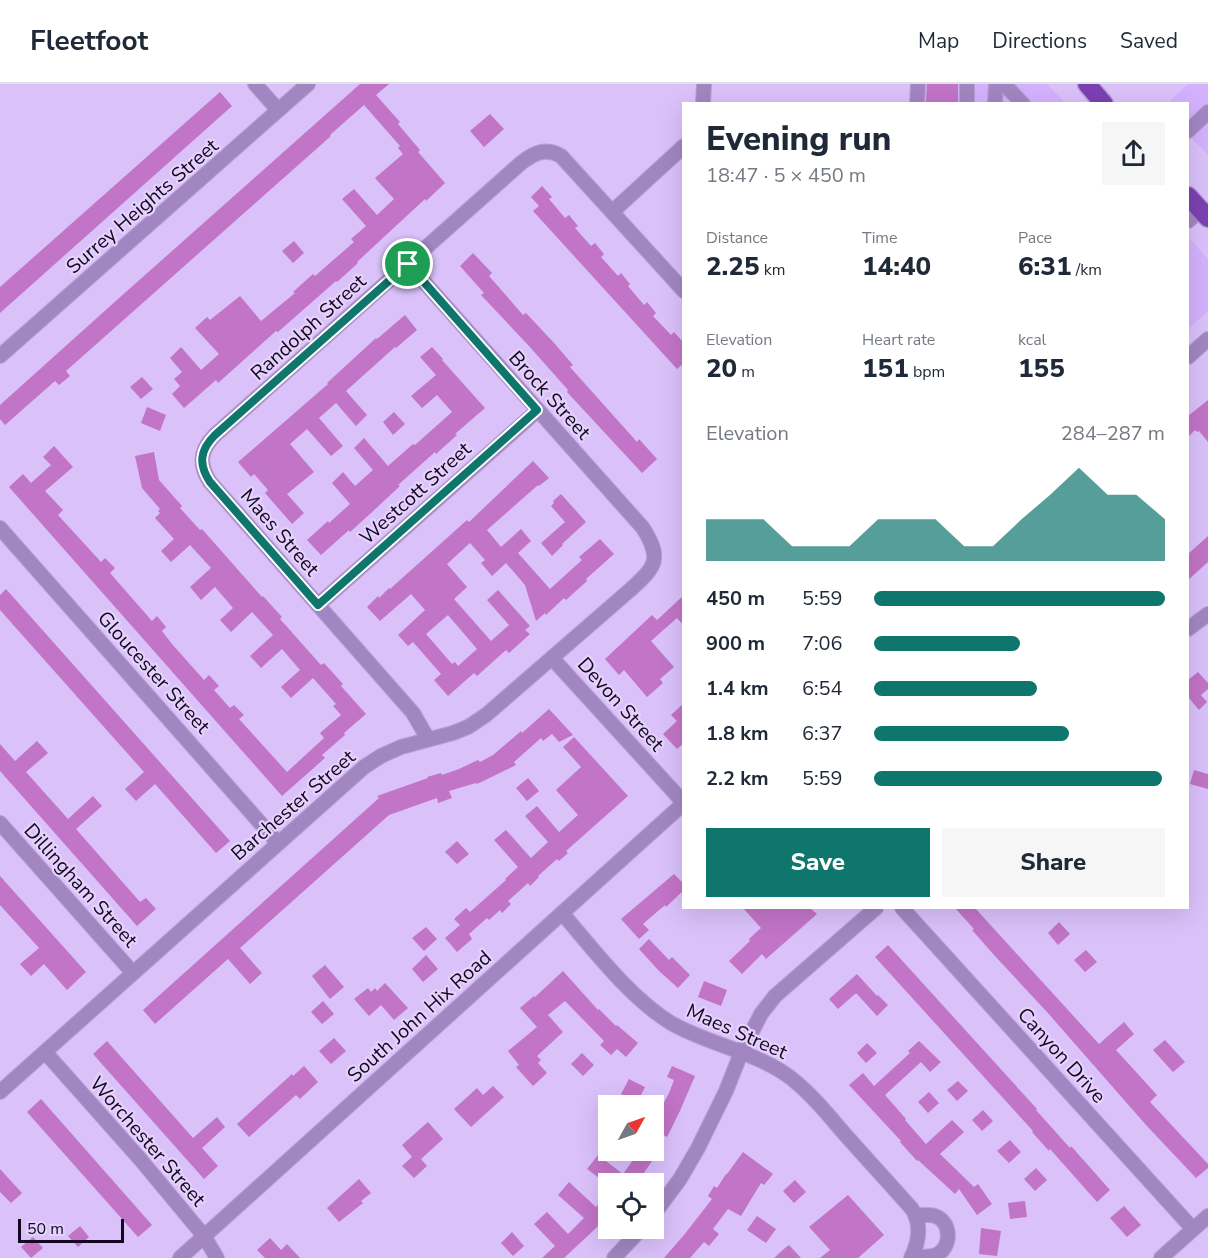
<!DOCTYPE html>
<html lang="en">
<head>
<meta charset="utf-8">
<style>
  :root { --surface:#fff; --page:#f6f6f7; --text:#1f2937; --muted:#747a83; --line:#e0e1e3; --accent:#0f766e }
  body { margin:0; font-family:"Nunito Sans",sans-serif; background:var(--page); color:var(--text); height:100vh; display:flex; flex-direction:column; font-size:22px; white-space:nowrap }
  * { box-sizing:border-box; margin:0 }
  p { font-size:20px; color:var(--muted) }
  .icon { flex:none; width:33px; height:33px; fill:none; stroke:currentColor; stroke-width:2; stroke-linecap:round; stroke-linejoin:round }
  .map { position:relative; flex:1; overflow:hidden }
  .sheet { position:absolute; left:682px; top:18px; width:507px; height:807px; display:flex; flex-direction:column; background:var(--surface); border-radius:0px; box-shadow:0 6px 24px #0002 }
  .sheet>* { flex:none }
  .needle { width:39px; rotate:50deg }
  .fabs { position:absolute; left:598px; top:1011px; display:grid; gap:12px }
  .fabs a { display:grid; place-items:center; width:66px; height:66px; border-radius:0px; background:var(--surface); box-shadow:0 6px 24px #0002; font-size:30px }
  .scale { position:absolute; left:18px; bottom:15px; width:106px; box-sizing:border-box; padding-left:6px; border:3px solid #140720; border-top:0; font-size:16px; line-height:21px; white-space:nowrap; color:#140720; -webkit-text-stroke:4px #e4d2fc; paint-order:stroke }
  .pin { position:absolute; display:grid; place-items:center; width:51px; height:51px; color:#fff; margin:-26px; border:3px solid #fff; border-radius:50%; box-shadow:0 2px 6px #0007 }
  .round { display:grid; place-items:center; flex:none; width:63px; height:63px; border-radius:0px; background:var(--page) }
  .summary { display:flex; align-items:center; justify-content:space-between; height:102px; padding:0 24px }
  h1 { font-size:33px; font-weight:800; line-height:45px }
  .figures { display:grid; grid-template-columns:repeat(3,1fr); gap:9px; height:102px; padding:6px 24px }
  .figures div { display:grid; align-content:center }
  .figures b { font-size:26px; font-weight:800 }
  .figures small { font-size:16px; font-weight:400 }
  .figures p { font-size:16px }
  .chart { height:168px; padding:12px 24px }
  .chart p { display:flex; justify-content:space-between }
  .chart svg { width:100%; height:108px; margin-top:6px; fill:var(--accent); opacity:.7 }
  .cta { display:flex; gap:12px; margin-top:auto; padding:12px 24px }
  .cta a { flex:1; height:69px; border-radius:0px; background:var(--accent); color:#fff; font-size:24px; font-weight:800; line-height:69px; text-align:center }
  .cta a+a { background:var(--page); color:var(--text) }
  ul { padding:0 24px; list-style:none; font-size:20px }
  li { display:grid; grid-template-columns:96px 72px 1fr; align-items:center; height:45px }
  li i { height:15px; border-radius:8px; background:var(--accent) }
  header { display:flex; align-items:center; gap:36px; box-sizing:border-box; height:84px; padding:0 30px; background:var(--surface); border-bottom:2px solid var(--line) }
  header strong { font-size:28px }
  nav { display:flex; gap:33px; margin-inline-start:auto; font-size:21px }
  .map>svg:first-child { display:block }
  .built { fill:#d4b1fd }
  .building { fill:#c274c7; fill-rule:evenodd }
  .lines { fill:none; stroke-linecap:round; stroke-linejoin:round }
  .minor-casing { stroke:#b6a0d3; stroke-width:16 }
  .major-casing { stroke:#b6a0d3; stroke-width:21 }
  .minor { stroke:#a286c2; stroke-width:14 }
  .major { stroke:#7c41b2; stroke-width:18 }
  .route-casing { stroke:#fff; stroke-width:12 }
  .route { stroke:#0f766e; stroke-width:8 }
  .labels { text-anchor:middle; stroke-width:4.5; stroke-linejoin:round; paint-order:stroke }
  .street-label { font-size:20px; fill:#140720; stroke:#e4d2fc }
</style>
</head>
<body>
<header>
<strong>Fleetfoot</strong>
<nav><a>Map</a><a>Directions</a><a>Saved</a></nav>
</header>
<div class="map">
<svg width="1208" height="1174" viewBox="0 0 1208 1174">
  <rect width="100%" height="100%" fill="#dac1fa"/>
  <g class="built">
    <path d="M916 0H1047L1065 19 915 20Z"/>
    <path d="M1188 0H1208V71L1188 50V20H1167Z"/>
    <path d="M1188 153 1208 175V227L1188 245Z"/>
  </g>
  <g class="building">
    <path d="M360 0H389L376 11 400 38 398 40 420 66 418 68 445 99 426 117 425 115 385 152 357 178 358 179 337 198 336 197 278 248 276 247 218 299 216 296 184 324 172 310 180 302 174 295 182 288 170 274 181 263 201 286 219 270 195 244 207 233 210 236 240 212 261 237 295 209 293 208 313 190 315 192 354 158 351 155 366 142 342 115 354 105 377 131 394 115 375 94 403 70 398 64 400 62 364 21 330 51 331 52 66 287 70 292 59 301 55 297 5 341 0 335V321L118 215Z"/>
    <path d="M927 0H958V20H926Z"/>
    <path d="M220 8 232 22 0 229V203Z"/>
    <path d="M490 30 504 45 484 63 470 47Z"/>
    <path d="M542 102 552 113 549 115 565 134 569 131 578 142 575 144 591 162 595 159 604 170 601 173 618 192 621 189 630 200 628 202 644 221 647 218 656 229 653 232 671 251 674 248 684 259V279L677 285 533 127 539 122 531 113Z"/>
    <path d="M294 157 304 169 293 179 282 167Z"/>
    <path d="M473 169 492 189 489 192 523 231 526 229 555 260 573 281 570 283 637 358 639 355 657 375 642 389 567 308 568 306 529 262 481 211 484 209 460 182Z"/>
    <path d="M405 231 417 246 396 264 395 263 346 307 367 331 356 342 336 319 319 334 343 362 331 372 307 345 290 360 314 388 287 410 304 429 292 440 265 409 268 406 254 390 251 393 238 378 328 300 327 299 376 254 377 255Z"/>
    <path d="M432 263 443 275 442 276 485 324 455 350 457 351 436 370 435 368 398 401 400 402 371 429 350 448 349 446 321 471 307 456 328 437 329 439 350 420 332 399 343 388 355 402 373 386 354 364 364 354 388 382 413 360 415 361 452 328 437 311 422 324 411 312 436 291 420 273Z"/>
    <path d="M142 293 153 305 141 315 130 303Z"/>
    <path d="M1208 316V358L1199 347 1197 348 1195 346 1188 353V332Z"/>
    <path d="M147 323 166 331 160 347 141 339Z"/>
    <path d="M394 328 405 340 393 351 383 338Z"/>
    <path d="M54 362 73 383 45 407 63 426 58 431 101 478 105 474 115 484 110 489 152 537 157 532 166 543 162 547 172 560 204 596 209 591 219 602 214 606 230 624 234 621 244 631 239 635 287 688 324 654 320 649 341 631 333 622 336 620 313 594 291 614 281 603 300 586 282 565 261 584 250 572 273 551 252 528 231 548 220 536 233 524 215 503 201 516 190 503 211 484 190 461 171 478 161 467 174 455 155 434 160 429 158 427 160 425 142 404 135 372 154 368 159 396 182 422 180 424 200 446 202 445 262 513 263 512 282 533 280 535 321 581 324 579 343 600 341 602 366 630 344 649 345 651 322 671 325 674 282 712 9 403 23 390 31 399 51 381 43 373Z"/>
    <path d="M533 377 549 394 539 402 538 401 487 446 501 463 521 445 531 457 518 469 550 505 582 476 579 473 600 455 614 470 586 495 587 497 566 516 564 514 546 531 545 529 536 537 525 501 506 479 492 492 481 479 485 476 470 459 447 480 467 503 454 515 491 557 509 541 487 516 498 506 530 542 525 546 530 550 509 569 506 566 477 592 474 589 448 612 434 596 441 590 413 558 408 562 398 551 425 526 411 510 380 537 367 523 378 512 379 514 389 504 390 505 467 436 469 438ZM448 531 477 565 458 582 455 578 452 580 426 550Z"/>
    <path d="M561 410 586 438 562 460 563 461 552 472 541 459 565 438 551 422 554 419 553 417Z"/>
    <path d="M1208 452V478L1188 496V470Z"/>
    <path d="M6 505 230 757 216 769 155 700 136 717 125 705 144 688 0 526V511Z"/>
    <path d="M684 511V542L677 534 651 557 674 583 660 595 663 599 647 613 624 586 619 591 605 575 652 531 657 536Z"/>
    <path d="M1198 588 1208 599V605L1201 611 1207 618 1199 626 1188 613V596Z"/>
    <path d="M684 619V659L677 665 663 650 677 637 671 631Z"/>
    <path d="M549 625 573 651 559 658 552 650 543 657 541 654 514 678 516 681 477 700 476 699 449 707 452 714 438 719 437 714 389 731 240 864 262 889 250 900 228 875 155 940 143 926 379 714 377 712 428 694 427 693 441 689 442 691 459 685 478 676 480 678 493 671 521 647 522 649Z"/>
    <path d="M574 653 628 712 566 767 568 769 559 777 557 775 538 792 539 793 530 802 528 799 508 817 511 820 502 829 500 826 489 836 487 834 469 850 472 855 457 868 445 854 460 841 454 835 466 824 470 828 506 796 505 795 518 783 494 756 506 746 531 774 548 758 525 732 537 722 559 748 578 731 556 706 581 683 563 663Z"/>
    <path d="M37 657 48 669 26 688 68 735 93 712 102 722 76 745 140 818 146 814 156 825 137 842 0 687V660L15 677Z"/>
    <path d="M1194 686 1208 690V705L1190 700Z"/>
    <path d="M528 694 539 707 527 717 516 704Z"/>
    <path d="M457 757 469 770 457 780 445 768Z"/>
    <path d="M674 790 684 800V806L666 823 665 821 643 840 649 846 639 855 621 835Z"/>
    <path d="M0 792 86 888 67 906 44 880 31 892 20 880 39 864 0 821Z"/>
    <path d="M743 824H810L817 830 766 875 762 870 742 890 729 877 750 857 749 855 761 844Z"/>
    <path d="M955 824H975L1099 960 1124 938 1134 950 1116 966 1157 1011 1150 1018 1208 1080V1084L1196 1094 1146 1041 1047 928 994 871 972 846 974 845Z"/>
    <path d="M1059 838 1070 850 1058 861 1048 849Z"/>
    <path d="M426 843 437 855 424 867 412 854Z"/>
    <path d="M649 855 669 876 672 873 690 891 678 904 659 887 639 865Z"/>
    <path d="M888 861 1037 1025 1036 1026 1070 1064 1071 1062 1110 1106 1097 1118 1050 1065 1049 1067 1032 1048 1033 1047 875 873Z"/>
    <path d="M1086 866 1097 878 1085 888 1074 876Z"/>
    <path d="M426 871 438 885 423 898 412 885Z"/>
    <path d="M325 881 344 903 330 915 312 892Z"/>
    <path d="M563 887 598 926 599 925 616 942 617 941 638 959 626 973 617 965 611 971 600 961 604 957 565 917 548 931 563 948 537 972 541 976 538 979 547 989 533 1002 516 983 519 981 508 967 537 943 520 924 534 912 535 913Z"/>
    <path d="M857 890 877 912 878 911 888 921 877 932 857 910H855L838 925 829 915Z"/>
    <path d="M704 897 727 906 721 922 698 913Z"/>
    <path d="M385 899 408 924 394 936 381 921 369 932 354 915 368 904 371 908 375 904 377 907Z"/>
    <path d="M323 917 334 930 322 940 311 928Z"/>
    <path d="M334 954 346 967 331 980 319 967Z"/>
    <path d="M1165 956 1185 978 1173 988 1153 966Z"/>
    <path d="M107 957 193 1054 217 1033 225 1043 202 1064 218 1082 204 1095 93 970Z"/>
    <path d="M919 957 941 978 930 988 921 978 885 1011 906 1035 905 1036 926 1060 952 1036 964 1048 940 1070 974 1103 978 1100 992 1120 977 1131 959 1105 955 1110 918 1076 917 1077 900 1058 901 1057 849 1001 863 989 874 1002 910 969 908 967Z"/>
    <path d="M867 959 877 969 866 979 857 969Z"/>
    <path d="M582 969 594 981 583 992 571 980Z"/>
    <path d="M304 982 318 998 300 1015 296 1011 249 1053 237 1040 292 990 293 992Z"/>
    <path d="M672 982 695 992 679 1029 667 1053 654 1046V1037L669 1009 674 996 667 993Z"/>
    <path d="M629 995 645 1003 637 1019 621 1010Z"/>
    <path d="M958 997 968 1007 957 1017 947 1006Z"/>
    <path d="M493 1002 504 1013 471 1043 454 1025 477 1004 483 1011Z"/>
    <path d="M929 1008 939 1019 928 1029 918 1018Z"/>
    <path d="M41 1015 152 1141 138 1153 27 1028Z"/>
    <path d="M983 1026 993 1037 982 1047 972 1036Z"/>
    <path d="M428 1038 443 1055 421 1075 427 1082 414 1094 402 1082 412 1073 402 1061Z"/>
    <path d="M1010 1056 1021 1068 1009 1079 997 1067Z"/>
    <path d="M640 1066H647L655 1073 636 1100H607L587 1085 598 1071 623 1090Z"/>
    <path d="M743 1068 773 1090 764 1101 761 1099 741 1132 728 1125 713 1145 719 1150 709 1162 704 1158 690 1174H664L684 1151 712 1115 708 1112 714 1102 717 1104 726 1090H727Z"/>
    <path d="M1036 1084 1047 1096 1035 1107 1024 1095Z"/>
    <path d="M0 1085 22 1109 11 1119 0 1108Z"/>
    <path d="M359 1095 371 1109 361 1117 363 1119 339 1138 327 1124Z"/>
    <path d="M795 1096 806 1108 794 1119 783 1107Z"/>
    <path d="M569 1098 596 1123 609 1108V1132L564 1174H542L555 1162 534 1140 547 1128 568 1150 584 1134 558 1111Z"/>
    <path d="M848 1111 884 1151 858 1174H820L830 1166 809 1143Z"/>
    <path d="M1025 1117 1027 1133 1010 1135 1008 1119Z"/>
    <path d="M1124 1122 1141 1141 1127 1153 1110 1134Z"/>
    <path d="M757 1132 776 1145 766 1159 747 1146Z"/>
    <path d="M80 1142 89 1153 78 1163 68 1152Z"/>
    <path d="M981 1144 1001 1147 997 1172 979 1170Z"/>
    <path d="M512 1148 524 1162 513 1172 501 1159Z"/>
    <path d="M33 1153 43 1164 31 1174 21 1163Z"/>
    <path d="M270 1154 281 1166 287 1160 300 1174H265L257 1166Z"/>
    <path d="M789 1161 801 1174H774L785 1164Z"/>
  </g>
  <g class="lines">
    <defs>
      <g id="minor">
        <path d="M255 0 278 26"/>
        <path d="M967 0V20"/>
        <path d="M1004 0 1023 20"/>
        <path d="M703 20 704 0"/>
        <path d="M917 20 918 0"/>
        <path d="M995 20 996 0"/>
        <path d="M1188 47 1208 28"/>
        <path d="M612 128 684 62"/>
        <path d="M1188 137 1201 125"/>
        <path d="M0 272 308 0"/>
        <path d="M1188 273 1208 255"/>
        <path d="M0 444 278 759"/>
        <path d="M318 521 538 326"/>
        <path d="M1188 545 1208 530"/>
        <path d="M552 574 684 719"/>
        <path d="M428 655 413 629 210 398C198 380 200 366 215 351L521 79C534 69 545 63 561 72L684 207"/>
        <path d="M0 739 133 889"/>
        <path d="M902 824 1193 1145"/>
        <path d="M562 829C593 865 630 914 671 939 709 961 755 967 791 994 810 1009 826 1028 842 1047 865 1073 889 1099 912 1125 922 1141 919 1158 911 1174"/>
        <path d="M45 968 140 1075 204 1152 217 1174"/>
        <path d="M0 1008 364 683 381 672 401 663 453 649 468 643 486 631 630 506C655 483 663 476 643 444L408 180"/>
        <path d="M654 1130 680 1095 698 1064 726 1007 741 969 761 930 775 912 876 824"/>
        <path d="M912 1172C920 1173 928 1174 936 1171 952 1164 952 1138 935 1132 929 1130 922 1131 916 1132"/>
        <path d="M180 1174 684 719"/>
        <path d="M614 1174 642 1144"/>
        <path d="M1161 1174 1208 1132"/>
      </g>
      <g id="major">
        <path d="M1087 0 1104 20"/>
        <path d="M1188 112 1208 134"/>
      </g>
    </defs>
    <use href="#minor" class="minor-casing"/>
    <use href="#major" class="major-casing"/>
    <use href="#minor" class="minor"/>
    <use href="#major" class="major"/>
  </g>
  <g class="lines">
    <defs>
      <path id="route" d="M408 180 537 326 318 521 210 398C198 380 200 366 215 351Z"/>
    </defs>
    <use href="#route" class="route-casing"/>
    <use href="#route" class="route"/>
  </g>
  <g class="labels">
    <g class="street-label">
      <text transform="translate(142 122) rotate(-41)" y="7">Surrey Heights Street</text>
      <text transform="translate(308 243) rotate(-42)" y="7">Randolph Street</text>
      <text transform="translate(550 311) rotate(48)" y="7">Brock Street</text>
      <text transform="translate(415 409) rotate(-42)" y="7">Westcott Street</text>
      <text transform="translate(280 448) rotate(49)" y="7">Maes Street</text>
      <text transform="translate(154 588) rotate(48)" y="7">Gloucester Street</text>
      <text transform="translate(621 620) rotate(48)" y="7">Devon Street</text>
      <text transform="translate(293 721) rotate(-41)" y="7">Barchester Street</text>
      <text transform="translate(81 801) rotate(48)" y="7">Dillingham Street</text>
      <text transform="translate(419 932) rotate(-42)" y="7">South John Hix Road</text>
      <text transform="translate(737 947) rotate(24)" y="7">Maes Street</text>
      <text transform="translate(1062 971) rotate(48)" y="7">Canyon Drive</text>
      <text transform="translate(148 1057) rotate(49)" y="7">Worchester Street</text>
    </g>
  </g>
</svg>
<div class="fabs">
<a><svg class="needle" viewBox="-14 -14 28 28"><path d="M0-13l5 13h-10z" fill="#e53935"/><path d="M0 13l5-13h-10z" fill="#747a83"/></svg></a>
<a><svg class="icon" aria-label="locate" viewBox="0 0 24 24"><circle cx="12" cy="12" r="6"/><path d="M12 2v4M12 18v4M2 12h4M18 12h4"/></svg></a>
</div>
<div class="scale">50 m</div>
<div class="pin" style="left:408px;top:180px;background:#1e9e55"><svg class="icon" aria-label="arrive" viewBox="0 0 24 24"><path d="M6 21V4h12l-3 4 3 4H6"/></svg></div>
<section class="sheet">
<div class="summary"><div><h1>Evening run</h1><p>18:47 · 5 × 450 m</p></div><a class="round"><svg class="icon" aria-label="share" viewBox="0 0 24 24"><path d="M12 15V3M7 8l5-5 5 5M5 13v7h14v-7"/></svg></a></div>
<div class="figures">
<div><p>Distance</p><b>2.25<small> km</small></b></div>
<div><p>Time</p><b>14:40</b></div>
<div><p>Pace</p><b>6:31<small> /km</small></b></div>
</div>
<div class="figures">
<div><p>Elevation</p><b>20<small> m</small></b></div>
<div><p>Heart rate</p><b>151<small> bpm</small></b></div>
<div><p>kcal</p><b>155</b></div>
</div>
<div class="chart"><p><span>Elevation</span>284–287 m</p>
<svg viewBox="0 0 160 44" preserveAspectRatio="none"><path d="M0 44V27L10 27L20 27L30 38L40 38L50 38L60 27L70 27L80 27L90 38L100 38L110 27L120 17L130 6L140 17L150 17L160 27V44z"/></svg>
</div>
<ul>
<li><b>450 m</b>5:59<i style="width:100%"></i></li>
<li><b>900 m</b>7:06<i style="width:50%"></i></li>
<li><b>1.4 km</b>6:54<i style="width:56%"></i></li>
<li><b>1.8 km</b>6:37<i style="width:67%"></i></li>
<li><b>2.2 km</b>5:59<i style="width:99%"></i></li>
</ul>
<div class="cta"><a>Save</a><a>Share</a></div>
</section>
</div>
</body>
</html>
